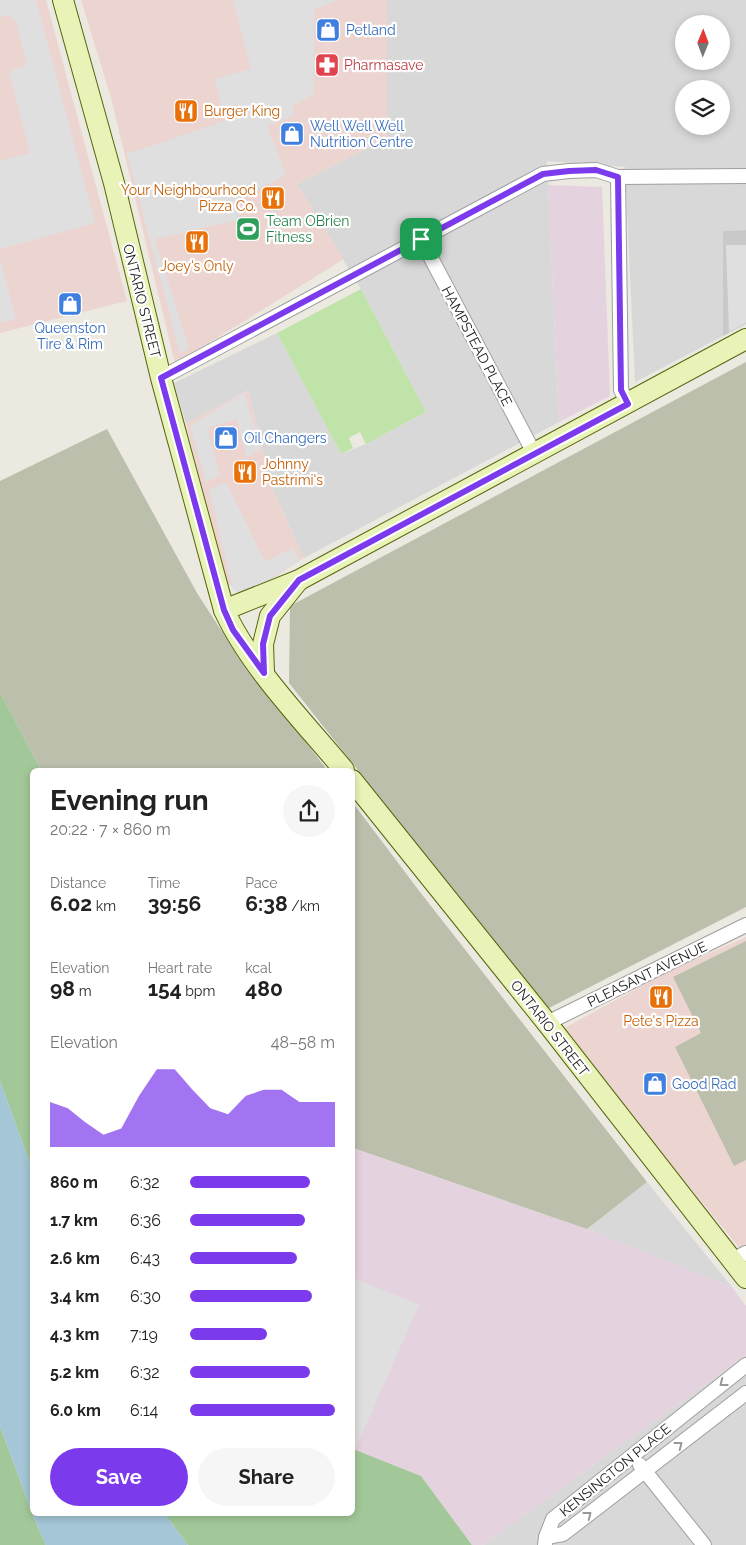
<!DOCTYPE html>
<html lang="en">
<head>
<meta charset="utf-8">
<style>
  :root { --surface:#fff; --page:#f6f6f6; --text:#222; --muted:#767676; --accent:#7c3aed }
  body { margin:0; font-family:Raleway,sans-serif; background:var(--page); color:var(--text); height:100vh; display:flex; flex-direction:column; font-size:19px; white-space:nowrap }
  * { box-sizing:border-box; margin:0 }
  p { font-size:16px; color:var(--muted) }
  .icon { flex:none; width:28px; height:28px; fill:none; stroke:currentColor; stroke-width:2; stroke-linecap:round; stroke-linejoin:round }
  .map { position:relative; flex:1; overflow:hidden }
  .details { position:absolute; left:30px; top:768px; width:325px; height:748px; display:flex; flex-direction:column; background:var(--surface); border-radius:8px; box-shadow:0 2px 8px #0003 }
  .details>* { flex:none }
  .needle { width:32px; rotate:1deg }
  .fabs { position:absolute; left:675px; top:15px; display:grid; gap:10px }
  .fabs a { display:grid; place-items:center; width:55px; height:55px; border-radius:50%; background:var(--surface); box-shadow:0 2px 8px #0003; font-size:25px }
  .pin { position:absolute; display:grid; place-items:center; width:42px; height:42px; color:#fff; margin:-21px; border-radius:10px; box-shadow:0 2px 8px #0006 }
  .round { display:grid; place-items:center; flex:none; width:52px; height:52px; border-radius:26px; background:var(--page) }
  .summary { display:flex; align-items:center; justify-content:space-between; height:85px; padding:0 20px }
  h1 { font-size:28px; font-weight:700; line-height:38px }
  .metrics { display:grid; grid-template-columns:repeat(3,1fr); gap:8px; height:85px; padding:5px 20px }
  .metrics div { display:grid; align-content:center }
  .metrics b { font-size:21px; font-weight:700 }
  .metrics small { font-size:14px; font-weight:400 }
  .metrics p { font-size:14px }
  .chart { height:140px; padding:10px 20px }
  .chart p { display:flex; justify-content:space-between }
  .chart svg { width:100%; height:90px; margin-top:5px; fill:var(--accent); opacity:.7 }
  .cta { display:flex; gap:10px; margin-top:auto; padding:10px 20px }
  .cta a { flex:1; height:58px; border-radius:30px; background:var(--accent); color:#fff; font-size:20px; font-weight:700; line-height:58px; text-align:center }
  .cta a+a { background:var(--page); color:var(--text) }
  ul { padding:0 20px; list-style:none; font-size:16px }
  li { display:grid; grid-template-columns:80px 60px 1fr; align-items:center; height:38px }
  li i { height:12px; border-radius:6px; background:var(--accent) }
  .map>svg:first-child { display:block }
  .residential { fill:#d9d8d8; fill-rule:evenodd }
  .commercial { fill:#ecd5d1 }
  .industrial { fill:#e4d3df }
  .religious { fill:#c9c9c9 }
  .construction { fill:#bdbfad }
  .grass { fill:#c0e3aa }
  .forest { fill:#a2c899 }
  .parking { fill:#dfdfdf }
  .water { fill:#a4c6d6 }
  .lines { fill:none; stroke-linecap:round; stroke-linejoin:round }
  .street-casing { stroke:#9f9f9f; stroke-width:16 }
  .secondary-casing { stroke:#54660d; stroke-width:22 }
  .street { stroke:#fff; stroke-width:14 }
  .secondary { stroke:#eaf3b7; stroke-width:20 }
  .oneway { stroke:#989898 }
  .route-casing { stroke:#fff; stroke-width:10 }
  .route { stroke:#7c3aed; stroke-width:6 }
  .labels { text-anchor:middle; stroke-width:4.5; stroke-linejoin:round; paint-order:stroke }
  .shop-label { font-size:14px; fill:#366cbe; stroke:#fff; text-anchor:start }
  .health-label { font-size:14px; fill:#be3a42; stroke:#fff; text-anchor:start }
  .food-label { font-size:14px; fill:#c56008; stroke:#fff; text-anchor:start }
  .leisure-label { font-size:14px; fill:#27864d; stroke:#fff; text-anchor:start }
  .street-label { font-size:14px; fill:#1b1b1b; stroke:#fff }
</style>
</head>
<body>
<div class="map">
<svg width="746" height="1545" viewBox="0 0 746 1545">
  <rect width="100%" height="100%" fill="#ece9e1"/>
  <g class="residential">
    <path d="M387 0H746V230L723 231V336L635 382 625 167 547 161 559 422 304 558 272 488 248 390 186 424 174 383 277 333 341 454 366 444 426 412 361 289 297 184 387 138ZM684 24H721V61H684ZM684 89H721V126H684Z"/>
    <path d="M647 1182 732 1287 587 1229Z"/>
    <path d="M746 1355V1545H483Z"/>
  </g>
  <g class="commercial">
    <path d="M0 0H46L127 301 0 333Z"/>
    <path d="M81 0H387V138L297 184 344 259 175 364 111 98Z"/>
    <path d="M248 390 272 488 304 558 245 597 225 581 186 424Z"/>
    <path d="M746 937V1256L561 1030 665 973Z"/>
  </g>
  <g class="industrial">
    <path d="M548 185 602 187 610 396 559 422Z"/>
    <path d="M352 1148 587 1229 732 1287 746 1306V1355L483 1545H472L421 1476 353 1449Z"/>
  </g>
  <path class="religious" d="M746 230V324L723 336V231Z"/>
  <g class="construction">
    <path d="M746 362V907L547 1009 289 683 290 606Z"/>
    <path d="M107 429 197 593 219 627 327 770H41L0 692V481Z"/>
    <path d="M353 803 420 892 647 1182 587 1229 353 1148Z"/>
    <path d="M746 941V1160L734 1166 675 1047 701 1033 673 977Z"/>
  </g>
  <path class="grass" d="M361 289 426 412 366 444 360 432 349 438 353 448 341 454 277 333Z"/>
  <g class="forest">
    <path d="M0 692 41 770H32V1169L0 1081Z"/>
    <path d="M0 1426 34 1518 46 1545H0Z"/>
    <path d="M353 1449 421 1476 472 1545H188L164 1513 352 1512Z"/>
  </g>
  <g class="parking">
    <path d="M0 0H36L95 223 0 249V161L30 153 9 72 27 65 16 22 8 15 0 17Z"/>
    <path d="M233 0H338L314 10V94L292 106 294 116 267 126 286 175 233 202 242 219 155 239 189 349 180 353 127 154 225 121 215 79 251 69Z"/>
    <path d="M726 245H746V323L729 332Z"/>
    <path d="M0 259 16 319 0 323Z"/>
    <path d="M244 393 261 449 246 457 237 419 207 428 220 476 206 481 190 426Z"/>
    <path d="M226 482 265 562 293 548 300 561 243 594 233 590 209 489Z"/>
    <path d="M353 1278 419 1305 353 1454Z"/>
  </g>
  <path class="water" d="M0 1081 32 1169V1512L164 1513 188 1545H46L34 1518 0 1426Z"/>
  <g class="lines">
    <defs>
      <g id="street">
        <path d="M618 177 621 390 628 404"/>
        <path d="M421 239 534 453"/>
        <path d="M161 378 543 174 569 171 596 170 618 177 746 176"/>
        <path d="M547 1023 746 925"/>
        <path d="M732 1260 746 1253"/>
        <path d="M640 1465 704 1545"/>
        <path d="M546 1537 563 1534 746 1393"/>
        <path d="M545 1545 546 1537 553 1519 746 1365"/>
      </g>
      <g id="secondary">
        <path d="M63 0 114 183 161 378 224 610C250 667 304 722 344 770"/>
        <path d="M224 610 299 580 746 339"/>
        <path d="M264 673 263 644 270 616 298 581"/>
        <path d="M352 780 547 1023 746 1278"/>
      </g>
    </defs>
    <use href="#street" class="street-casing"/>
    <use href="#secondary" class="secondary-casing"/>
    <use href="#street" class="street"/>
    <use href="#secondary" class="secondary"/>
  </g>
  <defs><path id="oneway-chevron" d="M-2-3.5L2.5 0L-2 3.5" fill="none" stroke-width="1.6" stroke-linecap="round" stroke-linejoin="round" transform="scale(1.25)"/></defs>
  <g class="oneway">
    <use href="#oneway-chevron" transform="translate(723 1383) rotate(142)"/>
    <use href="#oneway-chevron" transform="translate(679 1445) rotate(-38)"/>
    <use href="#oneway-chevron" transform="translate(588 1515) rotate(-38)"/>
  </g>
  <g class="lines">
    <defs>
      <path id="route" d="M596 170 618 177 621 390 628 404 299 580 270 616 263 644 264 673 233 630 224 610 161 378 543 174 569 171Z"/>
    </defs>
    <use href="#route" class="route-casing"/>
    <use href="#route" class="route"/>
  </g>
  <defs>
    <symbol id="shop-square" viewBox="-11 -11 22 22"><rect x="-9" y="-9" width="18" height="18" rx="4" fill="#3f7fe0" stroke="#fff"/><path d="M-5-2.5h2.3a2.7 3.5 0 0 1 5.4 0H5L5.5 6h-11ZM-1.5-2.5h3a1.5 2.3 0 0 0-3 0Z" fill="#fff"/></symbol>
    <symbol id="pharmacy-square" viewBox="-11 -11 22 22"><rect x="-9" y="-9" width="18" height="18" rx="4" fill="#e0444e" stroke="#fff"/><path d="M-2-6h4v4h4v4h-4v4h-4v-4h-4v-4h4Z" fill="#fff"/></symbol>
    <symbol id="restaurant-square" viewBox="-11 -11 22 22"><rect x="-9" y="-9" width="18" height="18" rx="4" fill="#e8710a" stroke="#fff"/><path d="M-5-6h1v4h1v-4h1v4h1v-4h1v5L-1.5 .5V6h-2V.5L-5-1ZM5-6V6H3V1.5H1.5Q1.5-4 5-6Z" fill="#fff"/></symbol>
    <symbol id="stadium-square" viewBox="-11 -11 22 22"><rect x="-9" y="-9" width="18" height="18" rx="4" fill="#2e9e5b" stroke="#fff"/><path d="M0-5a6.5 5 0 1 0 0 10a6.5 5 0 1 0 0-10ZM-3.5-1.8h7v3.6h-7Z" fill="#fff"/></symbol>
  </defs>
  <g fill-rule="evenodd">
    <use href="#shop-square" x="314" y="16" width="28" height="28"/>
    <use href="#pharmacy-square" x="313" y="51" width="28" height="28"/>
    <use href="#restaurant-square" x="172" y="97" width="28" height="28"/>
    <use href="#shop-square" x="278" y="120" width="28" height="28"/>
    <use href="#restaurant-square" x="259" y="184" width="28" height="28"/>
    <use href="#stadium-square" x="234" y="215" width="28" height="28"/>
    <use href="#restaurant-square" x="183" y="228" width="28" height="28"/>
    <use href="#shop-square" x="56" y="290" width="28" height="28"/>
    <use href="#shop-square" x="212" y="424" width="28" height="28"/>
    <use href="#restaurant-square" x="231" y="458" width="28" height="28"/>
    <use href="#restaurant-square" x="647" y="983" width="28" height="28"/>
    <use href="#shop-square" x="641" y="1070" width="28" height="28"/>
  </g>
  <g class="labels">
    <g class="shop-label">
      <text x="346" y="35">Petland</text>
      <text x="310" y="131">Well Well Well<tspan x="310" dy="16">Nutrition Centre</tspan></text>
      <text x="70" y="333" text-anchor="middle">Queenston<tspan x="70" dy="16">Tire &amp; Rim</tspan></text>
      <text x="244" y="443">Oil Changers</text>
      <text x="672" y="1089">Good Rad</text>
    </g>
    <g class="health-label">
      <text x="344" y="70">Pharmasave</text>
    </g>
    <g class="food-label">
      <text x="204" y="116">Burger King</text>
      <text x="256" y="195" text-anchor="end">Your Neighbourhood<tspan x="256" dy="16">Pizza Co.</tspan></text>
      <text x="197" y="271" text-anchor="middle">Joey's Only</text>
      <text x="262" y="469">Johnny<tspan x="262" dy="16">Pastrimi's</tspan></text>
      <text x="661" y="1026" text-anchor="middle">Pete's Pizza</text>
    </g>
    <g class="leisure-label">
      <text x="266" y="226">Team OBrien<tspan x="266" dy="16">Fitness</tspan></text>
    </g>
    <g class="street-label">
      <text transform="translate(142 301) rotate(76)" y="5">ONTARIO STREET</text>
      <text transform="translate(477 346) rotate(62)" y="5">HAMPSTEAD PLACE</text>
      <text transform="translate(647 974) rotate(-26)" y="5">PLEASANT AVENUE</text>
      <text transform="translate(550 1028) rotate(52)" y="5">ONTARIO STREET</text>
      <text transform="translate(615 1470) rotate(-39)" y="5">KENSINGTON PLACE</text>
    </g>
  </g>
</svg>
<div class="fabs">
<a><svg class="needle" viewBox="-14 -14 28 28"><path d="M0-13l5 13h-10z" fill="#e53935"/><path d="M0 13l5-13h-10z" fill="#767676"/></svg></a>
<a><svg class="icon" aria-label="layers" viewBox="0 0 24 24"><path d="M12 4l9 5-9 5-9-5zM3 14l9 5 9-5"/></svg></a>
</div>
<div class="pin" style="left:421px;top:239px;background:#1e9e55"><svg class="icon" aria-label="arrive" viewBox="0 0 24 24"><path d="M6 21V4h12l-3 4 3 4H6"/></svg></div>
<section class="details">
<div class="summary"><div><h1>Evening run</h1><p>20:22 · 7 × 860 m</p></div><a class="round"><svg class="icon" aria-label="share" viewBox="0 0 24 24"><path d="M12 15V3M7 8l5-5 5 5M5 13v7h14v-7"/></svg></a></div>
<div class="metrics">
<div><p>Distance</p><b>6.02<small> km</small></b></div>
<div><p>Time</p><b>39:56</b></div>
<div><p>Pace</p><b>6:38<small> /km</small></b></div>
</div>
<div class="metrics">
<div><p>Elevation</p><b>98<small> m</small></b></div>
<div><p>Heart rate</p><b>154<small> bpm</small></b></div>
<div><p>kcal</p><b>480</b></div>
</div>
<div class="chart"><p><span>Elevation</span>48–58 m</p>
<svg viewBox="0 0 160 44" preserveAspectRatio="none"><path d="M0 44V22L10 25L20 32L30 38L40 35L50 19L60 6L70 6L80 16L90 25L100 28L110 19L120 16L130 16L140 22L150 22L160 22V44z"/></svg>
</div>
<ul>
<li><b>860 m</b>6:32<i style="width:83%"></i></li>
<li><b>1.7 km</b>6:36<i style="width:79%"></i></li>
<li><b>2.6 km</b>6:43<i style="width:74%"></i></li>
<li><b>3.4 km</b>6:30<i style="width:84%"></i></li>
<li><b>4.3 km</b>7:19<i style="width:53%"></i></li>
<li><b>5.2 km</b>6:32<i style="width:83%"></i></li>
<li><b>6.0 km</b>6:14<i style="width:100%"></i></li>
</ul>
<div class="cta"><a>Save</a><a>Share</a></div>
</section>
</div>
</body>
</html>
